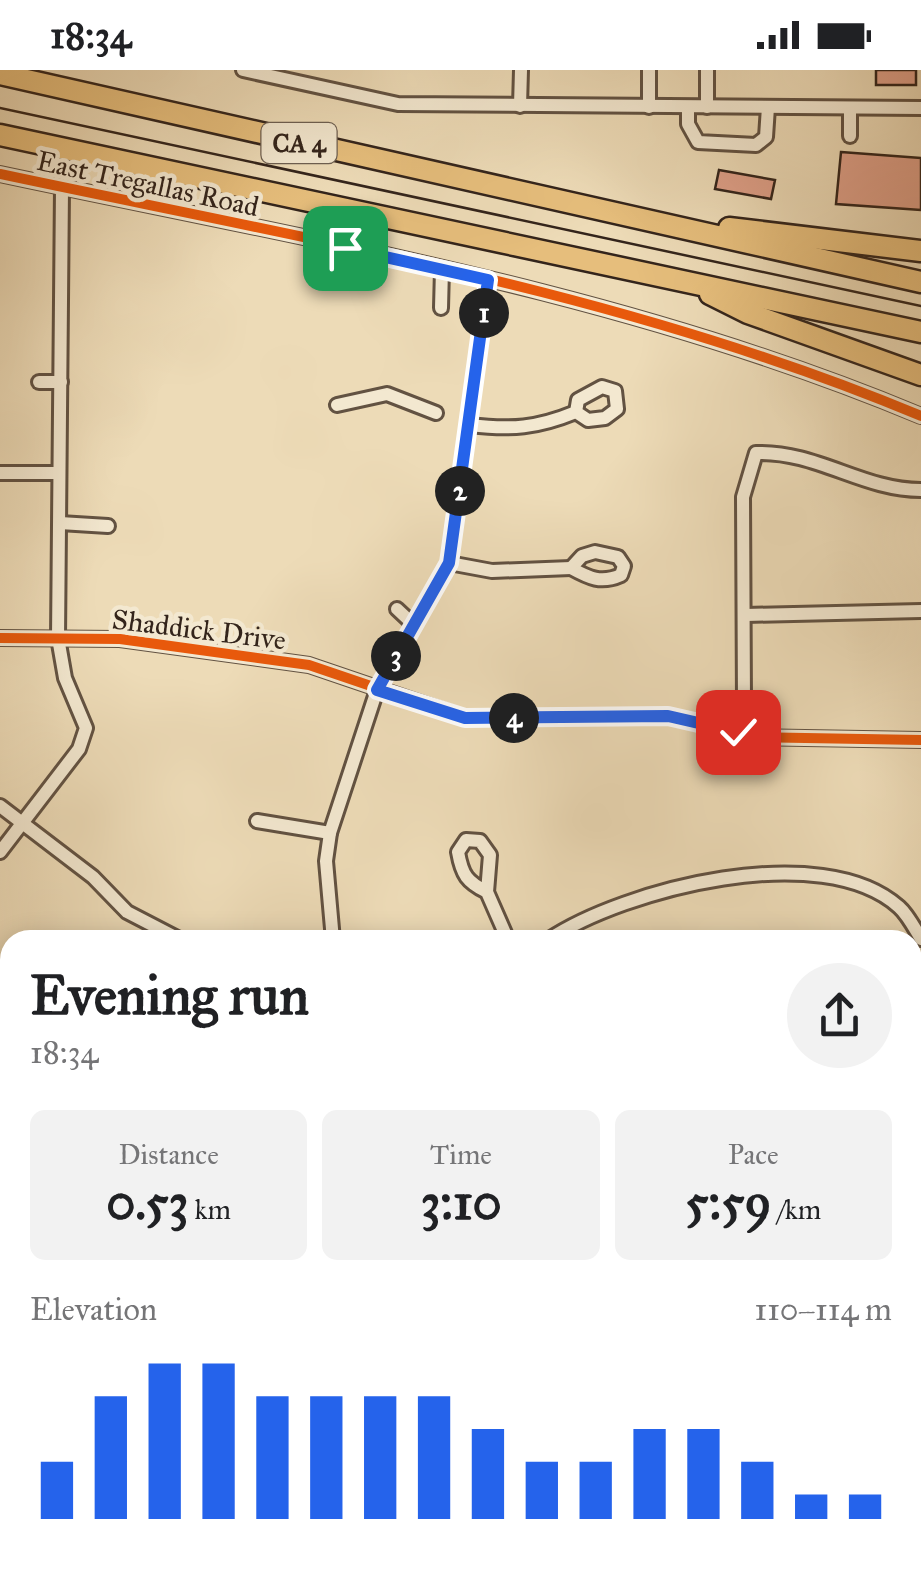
<!DOCTYPE html>
<html lang="en">
<head>
<meta charset="utf-8">
<style>
  :root { --surface:#fff; --page:#f2f2f2; --text:#202124; --muted:#757577; --accent:#2563eb }
  body { margin:0; font-family:"IM FELL Great Primer",serif; background:var(--page); color:var(--text); height:100vh; display:flex; flex-direction:column; font-size:38px; white-space:nowrap }
  * { box-sizing:border-box; margin:0 }
  p { font-size:32px; color:var(--muted) }
  .icon { flex:none; width:55px; height:55px; fill:none; stroke:currentColor; stroke-width:2; stroke-linecap:round; stroke-linejoin:round }
  .map { position:relative; flex:1; overflow:hidden }
  .panel { position:absolute; left:0px; top:860px; width:922px; height:642px; display:flex; flex-direction:column; background:var(--surface); border-radius:30px 30px 0 0; box-shadow:0 5px 25px #0003 }
  .panel>* { flex:none }
  .pin { position:absolute; display:grid; place-items:center; width:85px; height:85px; color:#fff; margin:-42px; border-radius:20px; box-shadow:0 5px 15px #0006 }
  .km { position:absolute; width:50px; height:50px; margin:-25px; border-radius:50%; background:#222; color:#fff; font-size:28px; line-height:50px; text-align:center }
  .round { display:grid; place-items:center; flex:none; width:105px; height:105px; border-radius:52px; background:var(--page) }
  .overview { display:flex; align-items:center; justify-content:space-between; height:170px; padding:0 30px }
  h1 { font-size:55px; font-weight:800; line-height:75px }
  .metrics { display:grid; grid-template-columns:repeat(3,1fr); gap:15px; height:170px; padding:10px 30px }
  .metrics div { display:grid; align-content:center; border-radius:15px; background:var(--page); text-align:center }
  .metrics b { font-size:50px; font-weight:800 }
  .metrics small { font-size:28px; font-weight:400 }
  .metrics p { font-size:28px }
  .chart { height:280px; padding:20px 30px }
  .chart p { display:flex; justify-content:space-between }
  .chart svg { width:100%; height:180px; margin-top:10px; stroke:var(--accent); stroke-width:6 }
  .status { display:flex; justify-content:space-between; align-items:center; height:70px; padding:0 50px; background:var(--surface); direction:ltr }
  .status svg { height:28px; fill:currentColor }
  .map>svg:first-child { display:block }
  .park { fill:url(#park-tufts); stroke:#727257; stroke-width:2.5 }
  .pitch { fill:#b2c193; stroke:#727257; stroke-width:2.5 }
  .building { fill:#dfa089; stroke:#33241b; stroke-width:2.5 }
  .lines { fill:none; stroke-linecap:round; stroke-linejoin:round }
  .minor-casing { stroke:#625242; stroke-width:18 }
  .major-casing { stroke:#33241b; stroke-width:20 }
  .highway-casing { stroke:#33241b; stroke-width:25 }
  .path { stroke:#33241b; stroke-width:2.5; stroke-dasharray:2.5 5; stroke-linecap:butt }
  .minor { stroke:#f3e8d0; stroke-width:12 }
  .major { stroke:#e6be7c; stroke-width:15 }
  .highway { stroke:#e6be7c; stroke-width:20 }
  .tram { stroke:#33241b; stroke-width:2.5 }
  .cycleway-casing { stroke:#f3e8d0; stroke-width:16 }
  .cycleway { stroke:#e8590c; stroke-width:10 }
  .route-casing { stroke:#fff; stroke-width:20 }
  .route { stroke:#2563eb; stroke-width:12 }
  .labels { text-anchor:middle; stroke-width:9; stroke-linejoin:round; paint-order:stroke }
  .shield { fill:#f3e8d0; stroke:#6d5f51; stroke-width:2.5 }
  .shield-label { font-size:25px; font-weight:bold; fill:#33241b }
  .street-label { font-size:28px; fill:#33241b; stroke:#f3e8d0 }
</style>
</head>
<body>
<div class="status"><b>18:34</b><svg viewBox="0 0 49 12"><path d="M0 12V9h3v3zM5 12V6h3v6zM10 12V3h3v9zM15 12V0h3v12zM26 1h20v11H26zM47 4h2v5h-2z"/></svg></div>
<div class="map">
<svg width="921" height="1502" viewBox="0 0 921 1502">
  <defs>
    <pattern id="park-tufts" width="24" height="20" patternUnits="userSpaceOnUse" patternTransform="scale(2.5)"><rect width="24" height="20" fill="#b2c193"/><path d="M3 7l-1-3M5 7V3M7 7l1-3M15 17l-1-3M17 17v-4M19 17l1-3" fill="none" stroke="#919d77"/></pattern>
  </defs>
  <rect width="100%" height="100%" fill="#eddbb7"/>
  <filter id="stains"><feTurbulence type="fractalNoise" baseFrequency=".002" numOctaves="4"/><feColorMatrix values="0 0 0 0 .2 0 0 0 0 .09 0 0 0 0 .02 0 0 0 .5 -.17"/></filter>
  <radialGradient id="worn" r=".72"><stop offset=".6" stop-color="#630" stop-opacity="0"/><stop offset="1" stop-color="#630" stop-opacity=".3"/></radialGradient>
  <path class="park" d="M8 1148 10 1492 145 1493 135 1502H0V1158Z"/>
  <g class="pitch">
    <path d="M10 1175V1255L0 1247V1188Z"/>
    <path d="M0 1431H10V1492L109 1493 113 1502H0Z"/>
  </g>
  <g class="building">
    <rect x="876" y="0" width="40" height="15"/>
    <path d="M841 82 921 88V140L836 134Z"/>
    <path d="M719 100 775 110 771 129 715 119Z"/>
  </g>
  <g class="lines">
    <defs>
      <g id="minor">
        <path d="M243 0 398 34 921 38"/>
        <path d="M649 0V37"/>
        <path d="M520 36 521 0"/>
        <path d="M688 37V54L698 72 756 75 766 67 768 37"/>
        <path d="M707 37V0"/>
        <path d="M850 66V38"/>
        <path d="M0 104C310 170 628 223 921 346"/>
        <path d="M344 201 345 179"/>
        <path d="M441 238 442 199"/>
        <path d="M39 312H61"/>
        <path d="M337 335 387 324 436 343"/>
        <path d="M470 355C511 360 537 358 576 342L578 330 602 317 615 321 617 339 605 348 588 350 576 342"/>
        <path d="M0 403H58"/>
        <path d="M60 453 108 456"/>
        <path d="M595 482 618 487 624 496 621 505C601 514 589 508 571 498L582 486Z"/>
        <path d="M449 493 492 501 571 498"/>
        <path d="M397 539 414 555"/>
        <path d="M746 545 921 541"/>
        <path d="M0 568 120 569 309 595 465 648 668 646 755 667 921 670"/>
        <path d="M738 662 744 632 743 427 756 383C817 381 862 420 921 420"/>
        <path d="M0 736 93 807 127 842 181 870"/>
        <path d="M257 751 330 763"/>
        <path d="M0 782 79 679 86 658 65 608 58 568 62 118"/>
        <path d="M487 822C467 812 462 805 458 782L466 770 480 771 490 785 487 822 508 870"/>
        <path d="M333 870 326 791 330 763 377 620 449 493 488 209"/>
        <path d="M548 870C624 819 822 768 899 837 908 845 915 859 921 869"/>
        <path d="M912 927H921"/>
        <path d="M0 1133 10 1120"/>
        <path d="M912 1160 921 1146"/>
        <path d="M912 1203 921 1209"/>
        <path d="M912 1396 921 1395"/>
        <path d="M517 1492 519 1502"/>
        <path d="M276 1502 277 1492"/>
        <path d="M543 1502 565 1492"/>
      </g>
      <g id="major">
        <path d="M912 1488H921"/>
        <path d="M786 1502 829 1492"/>
      </g>
      <g id="highway">
        <path d="M0 4 921 212"/>
        <path d="M0 65 921 262"/>
        <path d="M729 158 921 181"/>
        <path d="M710 224 748 243 921 305"/>
      </g>
    </defs>
    <use href="#minor" class="minor-casing"/>
    <use href="#major" class="major-casing"/>
    <use href="#highway" class="highway-casing"/>
    <g class="path">
      <path d="M0 1187 10 1174"/>
      <path d="M0 1248 10 1256"/>
      <path d="M0 1272 10 1274"/>
      <path d="M125 1502 133 1492"/>
    </g>
    <use href="#minor" class="minor"/>
    <use href="#major" class="major"/>
    <use href="#highway" class="highway"/>
    <path class="tram" d="M0 38 921 236"/>
    <defs>
      <g id="cycleway">
        <path d="M0 104C310 170 628 223 921 346"/>
        <path d="M0 568 120 569 309 595 465 648 668 646 755 667 921 670"/>
      </g>
    </defs>
    <use href="#cycleway" class="cycleway-casing"/>
    <use href="#cycleway" class="cycleway"/>
  </g>
  <g class="lines">
    <defs>
      <path id="route" d="M345 178 488 210 449 493 377 620 465 648 668 646 738 662"/>
    </defs>
    <use href="#route" class="route-casing"/>
    <use href="#route" class="route"/>
  </g>
  <g class="labels">
    <rect class="shield" x="261.5" y="53" width="75" height="40" rx="8"/>
    <g class="shield-label">
      <text x="299" y="82">CA 4</text>
    </g>
    <g class="street-label">
      <text transform="translate(148 113) rotate(12)" y="10">East Tregallas Road</text>
      <text transform="translate(199 559) rotate(7)" y="10">Shaddick Drive</text>
    </g>
  </g>
  <rect width="100%" height="100%" filter="url(#stains)"/>
  <rect width="100%" height="100%" fill="url(#worn)"/>
</svg>
<div class="pin" style="left:345px;top:178px;background:#1e9e55"><svg class="icon" aria-label="arrive" viewBox="0 0 24 24"><path d="M6 21V4h12l-3 4 3 4H6"/></svg></div>
<div class="pin" style="left:738px;top:662px;background:#d93025"><svg class="icon" aria-label="check" viewBox="0 0 24 24"><path d="M5 12l5 5 9-10"/></svg></div>
<b class="km" style="left:484px;top:243px">1</b>
<b class="km" style="left:460px;top:421px">2</b>
<b class="km" style="left:396px;top:586px">3</b>
<b class="km" style="left:514px;top:648px">4</b>
<section class="panel">
<div class="overview"><div><h1>Evening run</h1><p>18:34</p></div><a class="round"><svg class="icon" aria-label="share" viewBox="0 0 24 24"><path d="M12 15V3M7 8l5-5 5 5M5 13v7h14v-7"/></svg></a></div>
<div class="metrics">
<div><p>Distance</p><b>0.53<small> km</small></b></div>
<div><p>Time</p><b>3:10</b></div>
<div><p>Pace</p><b>5:59<small> /km</small></b></div>
</div>
<div class="chart"><p><span>Elevation</span>110–114 m</p>
<svg viewBox="0 0 160 44" preserveAspectRatio="none"><path d="M5 44V30M15 44V14M25 44V6M35 44V6M45 44V14M55 44V14M65 44V14M75 44V14M85 44V22M95 44V30M105 44V30M115 44V22M125 44V22M135 44V30M145 44V38M155 44V38"/></svg>
</div>
</section>
</div>
</body>
</html>
